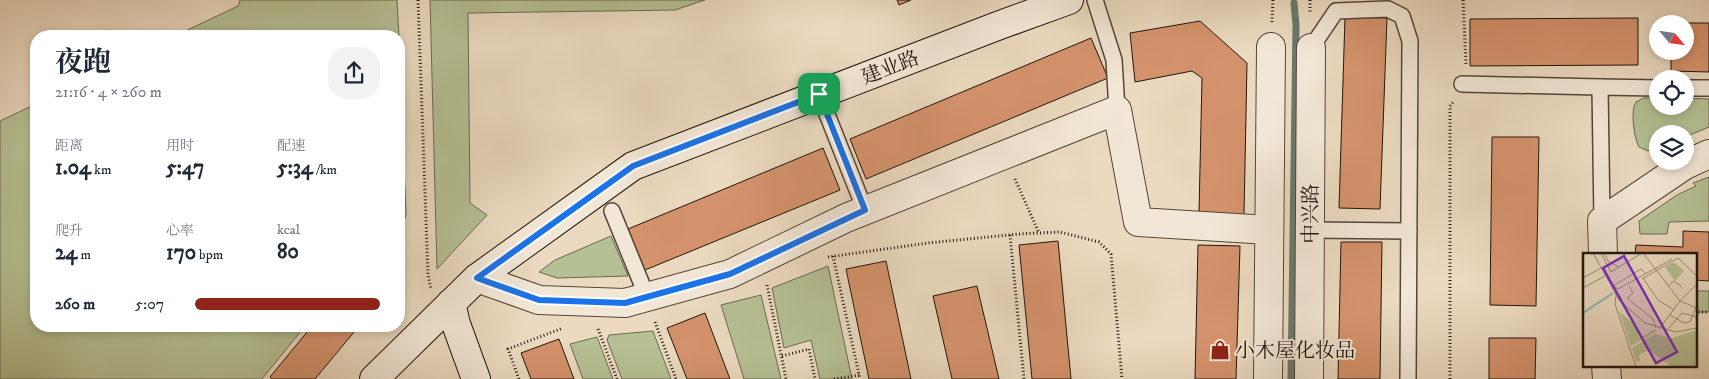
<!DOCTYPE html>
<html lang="zh">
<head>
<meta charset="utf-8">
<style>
  :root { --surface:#fff; --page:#f2f2f3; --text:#1f2937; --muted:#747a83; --accent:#8f2418 }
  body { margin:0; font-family:"IM FELL DW Pica","Noto Serif SC",serif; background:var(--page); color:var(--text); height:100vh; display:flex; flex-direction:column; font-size:19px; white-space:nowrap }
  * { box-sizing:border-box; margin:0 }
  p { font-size:16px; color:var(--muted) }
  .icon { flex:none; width:28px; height:28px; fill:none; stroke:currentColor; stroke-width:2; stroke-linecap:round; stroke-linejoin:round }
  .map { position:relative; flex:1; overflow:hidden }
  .drawer { position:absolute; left:30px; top:30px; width:375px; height:302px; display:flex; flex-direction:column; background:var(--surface); border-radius:20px; box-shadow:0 2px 8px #0003 }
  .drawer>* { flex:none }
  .needle { width:32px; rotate:119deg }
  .buttons { position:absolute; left:1649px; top:15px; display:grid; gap:10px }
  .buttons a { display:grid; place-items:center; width:45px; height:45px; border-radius:50%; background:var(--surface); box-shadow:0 2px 8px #0003; font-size:25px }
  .pin { position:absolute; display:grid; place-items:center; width:42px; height:42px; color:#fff; margin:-21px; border-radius:10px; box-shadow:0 2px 8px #0006 }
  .round { display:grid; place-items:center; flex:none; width:52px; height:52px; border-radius:20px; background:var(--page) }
  .head { display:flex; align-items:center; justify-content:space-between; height:85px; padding:0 25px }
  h1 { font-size:28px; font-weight:700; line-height:38px }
  .stats { display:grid; grid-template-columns:repeat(3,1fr); gap:8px; height:85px; padding:5px 25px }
  .stats div { display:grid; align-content:center }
  .stats b { font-size:21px; font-weight:700 }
  .stats small { font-size:14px; font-weight:400 }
  .stats p { font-size:14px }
  ul { padding:0 25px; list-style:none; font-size:16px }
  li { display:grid; grid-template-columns:80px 60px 1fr; align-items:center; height:38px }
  li i { height:12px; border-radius:6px; background:var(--accent) }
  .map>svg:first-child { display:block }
  .green { fill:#b5c094; stroke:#6a6a50 }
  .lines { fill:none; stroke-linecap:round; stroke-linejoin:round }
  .stream { stroke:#69796e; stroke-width:7 }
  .building { fill:#d5936d; stroke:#20150d }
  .lane-casing { stroke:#53463a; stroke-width:18 }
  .street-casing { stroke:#53463a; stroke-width:30 }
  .secondary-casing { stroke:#20150d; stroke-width:30 }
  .path { stroke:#20150d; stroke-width:3; stroke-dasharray:1 2.5; stroke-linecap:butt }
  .lane { stroke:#f2e7d6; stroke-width:15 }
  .street { stroke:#f2e7d6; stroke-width:28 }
  .secondary { stroke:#f2e7d6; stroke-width:28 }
  .route-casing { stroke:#fff; stroke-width:10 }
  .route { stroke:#1a73e8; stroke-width:6 }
  .labels { text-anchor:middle; stroke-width:4; stroke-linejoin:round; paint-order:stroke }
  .street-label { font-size:20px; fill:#20150d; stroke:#f2e7d6 }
  .poi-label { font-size:20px; fill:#20150d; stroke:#f2e7d6; text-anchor:start }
  .inset-river { fill:none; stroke:#99bbaf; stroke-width:2.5 }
  .inset-road { fill:none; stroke:#9a8b78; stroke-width:1 }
  .view { fill:#7b2cbf; fill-opacity:0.15; stroke:#7b2cbf; stroke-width:2.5 }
  .inset-edge { fill:none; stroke:#20150d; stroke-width:2.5 }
</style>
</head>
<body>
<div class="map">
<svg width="1709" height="379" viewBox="0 0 1709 379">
  <rect width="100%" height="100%" fill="#ebdac0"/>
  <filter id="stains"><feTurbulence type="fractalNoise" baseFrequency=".004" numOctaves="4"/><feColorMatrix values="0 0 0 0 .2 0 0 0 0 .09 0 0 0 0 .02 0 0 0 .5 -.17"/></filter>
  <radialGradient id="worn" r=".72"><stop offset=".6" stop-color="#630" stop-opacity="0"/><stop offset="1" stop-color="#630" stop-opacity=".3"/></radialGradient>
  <g class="green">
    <path d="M240 0H397L399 36H175L238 6Z"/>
    <path d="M430 0H705L675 10 468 13 470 203 487 215 437 269Z"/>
    <path d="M399 40 406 215 399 236Z"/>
    <path d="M1643 98H1657L1658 106H1685V98L1709 99V127L1685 137V134H1658L1657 147 1648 151 1639 147C1634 138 1630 110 1636 102 1638 101 1642 99 1643 98Z"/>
    <path d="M36 104V326H305L262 379H0V121Z"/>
    <path d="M1709 177V221L1669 222 1667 234H1640L1639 221 1677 195 1696 186 1693 183Z"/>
    <path d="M611 236 628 276 557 278 539 272 555 260Z"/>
    <path d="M828 266 852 379H820L811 340 784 348 772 288Z"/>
    <rect x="1695" y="291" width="14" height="21"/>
    <path d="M761 295 781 379H744L721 305Z"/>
    <path d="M653 331 671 379H622L607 340 609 335Z"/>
    <path d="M597 337 613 379H583L570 344Z"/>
  </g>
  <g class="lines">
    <path class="stream" d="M1291 379 1296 25 1294 3"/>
  </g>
  <g class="building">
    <path d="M897 0H911L899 5Z"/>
    <path d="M1345 17 1387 18 1380 209 1339 208Z"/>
    <path d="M1638 18V65L1470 66V19Z"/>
    <path d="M1200 21 1247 63 1244 215 1199 213 1202 78 1192 71 1135 82 1130 33Z"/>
    <path d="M1672 23H1709V72L1671 71V51H1685V24Z"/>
    <path d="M1091 38 1108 78 866 179 850 139Z"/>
    <path d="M1492 137H1539L1536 306 1490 305Z"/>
    <path d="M823 148 840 190 645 270 628 229Z"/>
    <path d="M1683 231 1709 232V281L1695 280V254H1635L1636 245 1683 247Z"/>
    <path d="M1058 241 1071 379H1032L1019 245Z"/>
    <path d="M1341 242H1382L1380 379H1338Z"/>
    <path d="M1198 245 1240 246 1236 379H1195Z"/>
    <path d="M886 261 911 379H869L846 269Z"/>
    <path d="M977 286 999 379H952L933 296Z"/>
    <path d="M705 313 730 379H687L667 328Z"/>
    <path d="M312 326H359L315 379H272L270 377Z"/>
    <path d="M1489 338H1536L1535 379H1489Z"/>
    <path d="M559 339 574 379H531L521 353Z"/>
  </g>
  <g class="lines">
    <defs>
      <g id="lane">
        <path d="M1095 0 1114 60 1117 110"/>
        <path d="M1311 48 1336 11 1388 9 1402 16 1410 41 1408 379"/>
        <path d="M1462 84 1600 87"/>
        <path d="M1685 88H1709"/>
        <path d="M819 94 865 210"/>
        <path d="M612 211 647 297"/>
        <path d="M1602 221 1600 87 1658 88"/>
        <path d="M1310 230 1409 231"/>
      </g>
      <g id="street">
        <path d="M1603 254 1602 221 1685 165 1709 154"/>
        <path d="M477 278 539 300 625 303 730 274 846 218 1117 110 1138 222 1269 230"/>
        <path d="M1606 365 1607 379"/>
        <path d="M1268 379 1271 47"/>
        <path d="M1309 379 1311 48"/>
      </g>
      <g id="secondary">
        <path d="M451 303 456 324 476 379"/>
        <path d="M374 379 477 278 633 166 1000 25 1069 0"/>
      </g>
    </defs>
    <use href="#lane" class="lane-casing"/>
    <use href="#street" class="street-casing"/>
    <use href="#secondary" class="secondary-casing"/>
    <g class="path">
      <path d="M418 0 428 275 431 289"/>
      <path d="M1310 0V13"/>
      <path d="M1463 0 1466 64"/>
      <path d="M1272 22 1273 0"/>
      <path d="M1015 179 1039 233"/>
      <path d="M1010 235 1024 379"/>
      <path d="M833 256 860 379"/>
      <path d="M828 257 928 243 1018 234 1060 232 1099 242 1111 254 1122 379"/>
      <path d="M767 285 786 379"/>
      <path d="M1695 312H1709"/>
      <path d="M655 322 676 379"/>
      <path d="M598 329 617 379"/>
      <path d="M782 356 809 349 815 379"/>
      <path d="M519 379 508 349 563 328"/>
      <path d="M834 379 859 375"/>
      <path d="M1450 379V106L1454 101"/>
    </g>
    <use href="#lane" class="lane"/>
    <use href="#street" class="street"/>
    <use href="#secondary" class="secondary"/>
  </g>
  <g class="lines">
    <defs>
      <path id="route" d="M819 94 865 210 730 274 625 303 539 300 477 278 633 166Z"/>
    </defs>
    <use href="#route" class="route-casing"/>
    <use href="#route" class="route"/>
  </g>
  <defs>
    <symbol id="shop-bare" viewBox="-9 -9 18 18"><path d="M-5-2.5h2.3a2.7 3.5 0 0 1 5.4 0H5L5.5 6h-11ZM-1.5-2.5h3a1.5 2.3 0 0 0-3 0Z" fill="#8f2418" stroke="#f2e7d6" stroke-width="2.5" paint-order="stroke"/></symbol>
  </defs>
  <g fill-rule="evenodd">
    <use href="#shop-bare" x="1206" y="336" width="28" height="28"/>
  </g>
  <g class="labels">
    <g class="street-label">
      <text transform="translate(890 67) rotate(-21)" y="7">建业路</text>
      <text transform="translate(1310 214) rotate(-90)" y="7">中兴路</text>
    </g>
    <g class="poi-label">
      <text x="1235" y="357">小木屋化妆品</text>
    </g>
  </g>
  <g transform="translate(1583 253)">
    <rect width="114" height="114" fill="#ebdac0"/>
    <path d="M91 9 101 18 92 28 82 14ZM36 58 52 72 59 84 70 77 74 78 48 93ZM114 77V114H89L66 97 56 102 57 107 53 109 49 95 72 81 89 85Z" fill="#b5c094"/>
    <path class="inset-river" d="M0 60 30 40"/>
    <path class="inset-road" d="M10 0 36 47 62 70 93 79 114 75M18 0 28 19 36 14M21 0 25 8 36 14 59 0M60 0 97 48 114 31M63 21 58 16 30 33 35 36 75 14 89 6M0 25 18 15M60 25 75 47 91 57M59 26 95 5 114 23M46 33 50 40 44 45 70 66 73 75M85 33 91 28 99 34M0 35 22 23M33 42 32 51 53 114M87 62 101 70 107 69 113 54M86 75 99 60 114 64M76 76 97 48 114 55"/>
    <path class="view" d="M41 3 94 99 73 110 20 15Z"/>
    <rect width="114" height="114" class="inset-edge"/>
  </g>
  <rect width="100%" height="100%" filter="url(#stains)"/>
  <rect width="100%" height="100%" fill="url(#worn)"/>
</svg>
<div class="buttons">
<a><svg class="needle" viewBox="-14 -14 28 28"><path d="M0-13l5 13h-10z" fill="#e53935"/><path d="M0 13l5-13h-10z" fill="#747a83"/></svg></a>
<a><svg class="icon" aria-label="locate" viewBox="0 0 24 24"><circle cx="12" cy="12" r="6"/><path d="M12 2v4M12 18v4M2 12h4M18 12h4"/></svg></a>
<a><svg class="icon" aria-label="layers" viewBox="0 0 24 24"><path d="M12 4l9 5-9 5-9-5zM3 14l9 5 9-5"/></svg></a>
</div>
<div class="pin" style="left:819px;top:94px;background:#1e9e55"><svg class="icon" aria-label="arrive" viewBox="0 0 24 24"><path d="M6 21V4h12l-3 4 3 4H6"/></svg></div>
<section class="drawer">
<div class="head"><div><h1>夜跑</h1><p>21:16 · 4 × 260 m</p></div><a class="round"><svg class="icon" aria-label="share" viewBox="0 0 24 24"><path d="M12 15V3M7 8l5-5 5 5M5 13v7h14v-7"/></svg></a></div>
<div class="stats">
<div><p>距离</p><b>1.04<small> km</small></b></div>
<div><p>用时</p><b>5:47</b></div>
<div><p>配速</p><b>5:34<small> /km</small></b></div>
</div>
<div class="stats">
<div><p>爬升</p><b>24<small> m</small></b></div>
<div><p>心率</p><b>170<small> bpm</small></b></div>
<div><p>kcal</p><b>80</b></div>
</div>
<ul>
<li><b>260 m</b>5:07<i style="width:100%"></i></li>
</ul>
</section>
</div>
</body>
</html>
